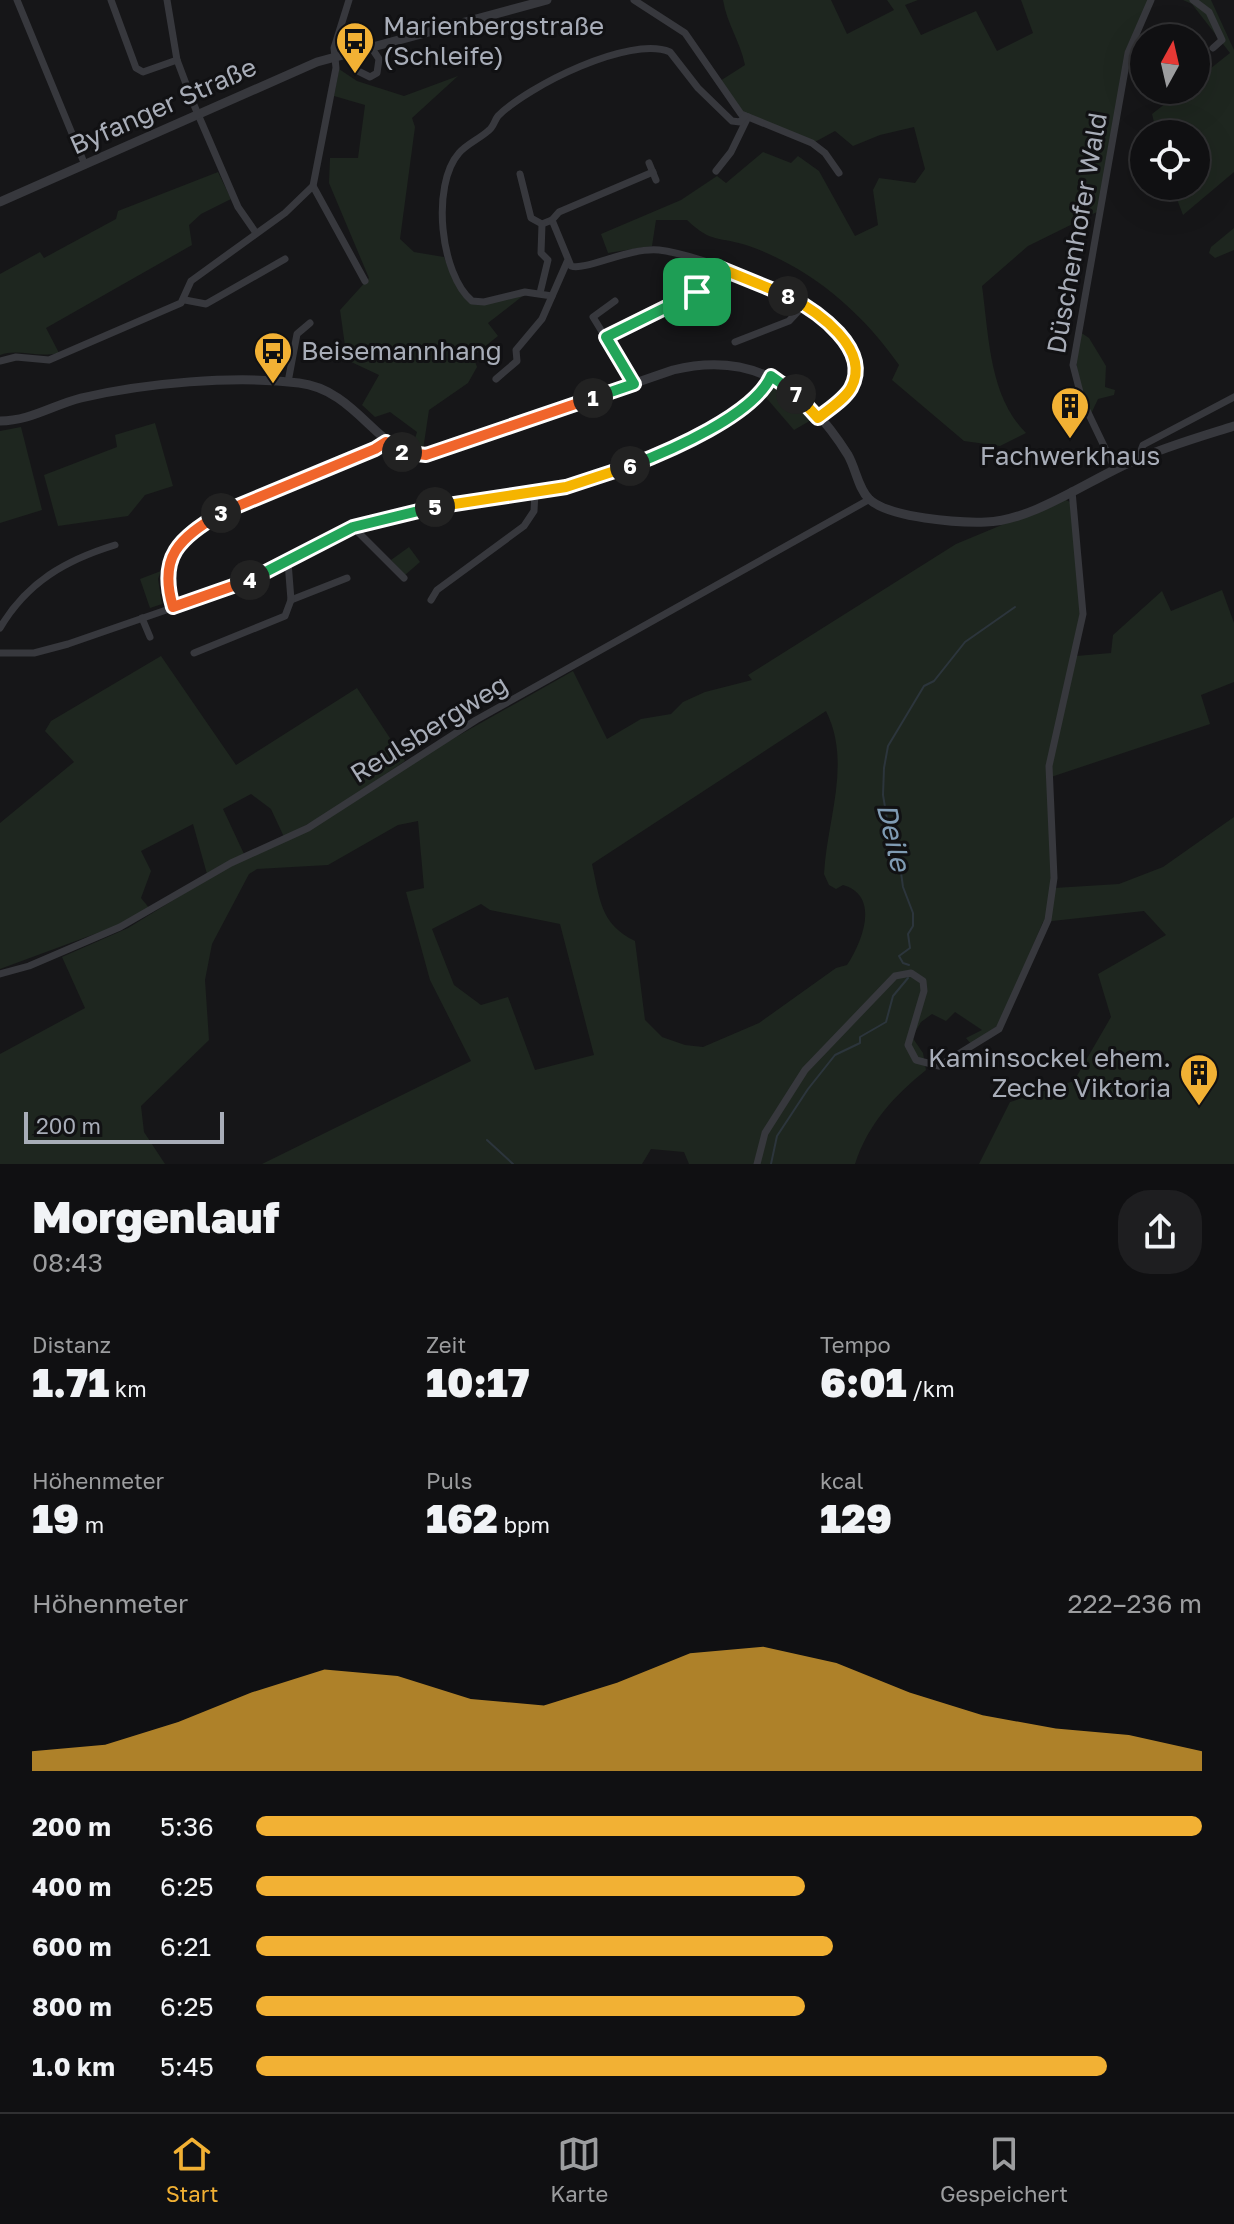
<!DOCTYPE html>
<html lang="de">
<head>
<meta charset="utf-8">
<style>
  :root { --surface:#101012; --page:#1e1e20; --text:#f1f3f6; --muted:#9c9d9f; --line:#303032; --accent:#f2b134 }
  body { margin:0; font-family:"Golos Text",sans-serif; background:var(--page); color:var(--text); height:100vh; display:flex; flex-direction:column; font-size:30px; white-space:nowrap }
  * { box-sizing:border-box; margin:0 }
  p { font-size:26px; color:var(--muted) }
  .icon { flex:none; width:44px; height:44px; fill:none; stroke:currentColor; stroke-width:2; stroke-linecap:round; stroke-linejoin:round }
  .map { position:relative; height:1164px; overflow:hidden }
  .drawer { display:flex; flex-direction:column; background:var(--surface); flex:1 }
  .drawer>* { flex:none }
  .needle { width:52px; rotate:8deg }
  .controls { position:absolute; left:1130px; top:24px; display:grid; gap:16px }
  .controls a { display:grid; place-items:center; width:80px; height:80px; border-radius:50%; background:var(--surface); box-shadow:0 8px 32px #0002,0 0 0 2px var(--line); font-size:40px }
  .scale { position:absolute; left:24px; bottom:20px; width:200px; box-sizing:border-box; padding-left:8px; border:4px solid #a8adb8; border-top:0; font-size:22px; line-height:28px; white-space:nowrap; color:#a8adb8; -webkit-text-stroke:6px #111113; paint-order:stroke }
  .pin { position:absolute; display:grid; place-items:center; width:68px; height:68px; color:#fff; margin:-34px; border-radius:16px; box-shadow:0 4px 12px #0006 }
  .km { position:absolute; width:40px; height:40px; margin:-20px; border-radius:50%; background:#222; color:#fff; font-size:22px; line-height:40px; text-align:center }
  .round { display:grid; place-items:center; flex:none; width:84px; height:84px; border-radius:32px; background:var(--page) }
  .summary { display:flex; align-items:center; justify-content:space-between; height:136px; padding:0 32px }
  h1 { font-size:44px; font-weight:800; line-height:60px }
  .stats { display:grid; grid-template-columns:repeat(3,1fr); gap:12px; height:136px; padding:8px 32px }
  .stats div { display:grid; align-content:center }
  .stats b { font-size:40px; font-weight:800 }
  .stats small { font-size:22px; font-weight:400 }
  .stats p { font-size:22px }
  .chart { height:224px; padding:16px 32px }
  .chart p { display:flex; justify-content:space-between }
  .chart svg { width:100%; height:144px; margin-top:8px; fill:var(--accent); opacity:.7 }
  ul { padding:0 32px; list-style:none; font-size:26px }
  li { display:grid; grid-template-columns:128px 96px 1fr; align-items:center; height:60px }
  li i { height:20px; border-radius:10px; background:var(--accent) }
  .tabs { display:flex; justify-content:space-around; align-items:center; height:112px; border-top:2px solid var(--line); background:var(--surface); font-size:22px; color:var(--muted) }
  .tabs a { display:grid; justify-items:center; gap:4px }
  .tabs .on { color:var(--accent) }
  .map>svg:first-child { display:block }
  .green { fill:#1e261f; fill-rule:evenodd }
  .lines { fill:none; stroke-linecap:round; stroke-linejoin:round }
  .stream { stroke:#2c353c; stroke-width:2 }
  .minor { stroke:#37383d; stroke-width:7 }
  .tertiary { stroke:#37383d; stroke-width:9 }
  .split-1-casing { stroke:#fff; stroke-width:16 }
  .split-2-casing { stroke:#fff; stroke-width:16 }
  .split-3-casing { stroke:#fff; stroke-width:16 }
  .split-4-casing { stroke:#fff; stroke-width:16 }
  .split-5-casing { stroke:#fff; stroke-width:16 }
  .split-6-casing { stroke:#fff; stroke-width:16 }
  .split-7-casing { stroke:#fff; stroke-width:16 }
  .split-8-casing { stroke:#fff; stroke-width:16 }
  .split-9-casing { stroke:#fff; stroke-width:16 }
  .split-1 { stroke:#22a559; stroke-width:10 }
  .split-2 { stroke:#f0652b; stroke-width:10 }
  .split-3 { stroke:#f0652b; stroke-width:10 }
  .split-4 { stroke:#f0652b; stroke-width:10 }
  .split-5 { stroke:#22a559; stroke-width:10 }
  .split-6 { stroke:#f5b400; stroke-width:10 }
  .split-7 { stroke:#22a559; stroke-width:10 }
  .split-8 { stroke:#f5b400; stroke-width:10 }
  .split-9 { stroke:#f5b400; stroke-width:10 }
  .labels { text-anchor:middle; stroke-width:6; stroke-linejoin:round; paint-order:stroke }
  .poi-label { font-size:26px; fill:#a8adb8; stroke:#111113; text-anchor:start }
  .street-label { font-size:26px; fill:#a8adb8; stroke:#111113 }
  .water-label { font-size:28px; font-style:italic; fill:#7f9bb3; stroke:#111113 }
</style>
</head>
<body>
<div class="map">
<svg width="1234" height="1164" viewBox="0 0 1234 1164">
  <rect width="100%" height="100%" fill="#161618"/>
  <g class="green">
    <path d="M723 0H831L847 34 894 10 887 0H918L905 5 921 35 976 11 997 51 1033 33 1021 0H1152L1141 21 1126 71 1103 209 1028 246 982 286C989 336 989 396 1026 433L1000 446 964 441 892 380 899 365C862 312 811 268 749 246 719 236 712 244 687 220H656L652 246 608 253 601 234 681 200 717 176 726 183 763 152 791 163 798 156 819 171 855 236 878 225 873 190 879 178 915 183 925 169 914 127 880 135 853 146 835 131 813 143 742 114 720 81 745 65C740 41 727 24 723 0Z"/>
    <path d="M1183 0H1211L1234 50V172L1183 215 1172 186H1196V134H1157L1152 114 1183 90H1196V80L1230 53 1192 4Z"/>
    <path d="M339 69 357 81 404 96 458 76 412 118 415 127 400 239 414 252 444 257 453 280 471 303 524 295 488 323 498 336 473 356 477 367 468 383 429 410 423 450 412 448 417 432 390 412 375 417 362 405 379 375 347 360 340 310 369 278 329 183 330 158H358L365 105 334 96Z"/>
    <path d="M218 172 231 199 201 214 189 225 192 245 46 328 59 353C35 358 19 348 0 355V274L40 252 44 258 116 219 118 211Z"/>
    <path d="M1234 228V250L1215 258 1209 253 1211 247Z"/>
    <path d="M1080 332 1089 338 1106 366 1105 387 1115 390 1114 395 1098 399 1090 416C1077 389 1073 361 1080 332Z"/>
    <path d="M776 385 783 388 813 419 794 430 763 394Z"/>
    <path d="M155 423 173 486 145 495 128 516 58 526 44 475 117 447 115 435Z"/>
    <path d="M21 427 42 510 0 523V431Z"/>
    <path d="M1064 499 1070 502 1083 588 1076 656 1111 653 1113 635 1162 591 1171 611 1222 590 1234 623V682L1201 695 1210 724 1048 778 1054 888 1119 884 1163 867 1234 817V1164H979L1010 1102 1074 1081 1111 1017 1098 974 1166 935 1144 911 1043 922 999 1025 971 1044 966 1038 982 1030 955 1012 946 1021 932 1014 921 1022 912 1037 923 1053 926 1070C894 1096 868 1124 855 1164H689L684 1152 651 1149 642 1164H262L471 1061 430 980 406 892 424 888 418 821 398 825 328 865 257 869 249 874 212 944 205 980 209 1040 141 1106 144 1132 165 1164H0V1054L85 1008 62 957 128 928 227 867 310 829 417 759 573 671 607 739 641 719 671 714 683 702 705 692 752 680 748 675 956 544ZM826 711C852 763 827 819 824 874L829 885 836 889 843 885C881 896 862 942 847 965L836 968 759 1023 703 1047 685 1045 662 1037 645 1020 635 941C600 924 600 899 592 864ZM481 904 490 910 560 924 594 1055 535 1070 508 997 481 1005 454 985 432 929Z"/>
    <path d="M409 547 420 562 405 575 391 560Z"/>
    <path d="M161 571 158 579 162 604 150 608 140 579Z"/>
    <path d="M161 656 236 765 357 688 405 761 328 813 284 837 271 809 251 794 223 809 244 854 207 874 193 824 141 851 151 871 141 898 150 909 119 925 0 969V823L74 762 45 731 51 721Z"/>
  </g>
  <g class="lines">
    <g class="stream">
      <path d="M909 965 903 963 899 956 910 948 908 934 913 926V913L903 887 897 844 887 819 883 795 884 768 888 746 924 686 934 681 965 642 1015 607"/>
      <path d="M487 1140 513 1164"/>
      <path d="M771 1164 777 1136 808 1089 835 1055 860 1043V1037L886 1022 893 996 908 978"/>
    </g>
    <g class="minor">
      <path d="M17 0 85 165"/>
      <path d="M111 0 136 68 143 72 177 60"/>
      <path d="M167 0 177 60 194 105 238 207 256 233"/>
      <path d="M634 0 685 33 741 114 812 143 825 153 839 173"/>
      <path d="M1193 0 1209 12 1222 40 1213 48"/>
      <path d="M345 54 356 70 370 77 377 73 379 59 371 47"/>
      <path d="M649 163 656 180"/>
      <path d="M716 171 731 152 748 117"/>
      <path d="M520 174 531 218 542 224 552 220 571 266C586 271 629 247 659 250 707 256 878 316 853 384 847 399 830 409 818 418"/>
      <path d="M313 186 365 281"/>
      <path d="M552 220 559 212 653 172"/>
      <path d="M540 293 548 260 541 253 542 224"/>
      <path d="M552 296 525 292 484 302 472 301C440 274 431 185 459 153 467 144 479 139 488 131 494 127 494 121 498 116 528 86 630 35 670 52L698 88 732 121 740 122 745 116"/>
      <path d="M185 300 206 304 285 259"/>
      <path d="M615 301 593 317 634 384"/>
      <path d="M606 337 707 287 722 269"/>
      <path d="M735 342 789 321 804 305"/>
      <path d="M0 361 16 357 49 360 181 303 191 281 285 213 313 186 336 68 334 48 349 0"/>
      <path d="M496 379 517 361 516 350 542 319 567 262"/>
      <path d="M288 382 297 334 310 323"/>
      <path d="M1138 458 1143 445 1234 397"/>
      <path d="M1115 469 1082 400 1073 365 1128 53 1151 0"/>
      <path d="M353 527 404 578"/>
      <path d="M291 600 347 578"/>
      <path d="M431 600 437 590 524 526 534 511 535 492"/>
      <path d="M173 607C168 591 163 575 170 559 191 509 325 469 375 449L386 442"/>
      <path d="M142 618 150 637"/>
      <path d="M0 628C27 582 66 560 115 545"/>
      <path d="M0 653H34L68 644 250 581 367 522 396 513 566 487 609 474 712 427 762 390 771 376"/>
      <path d="M194 653 285 616 291 600 288 562"/>
      <path d="M0 974 29 966 120 927 231 863 308 828 476 720 870 499"/>
      <path d="M757 1164 765 1133 805 1070 895 976 911 973 923 981 924 991 908 1045 916 1060 939 1066 999 1029 1048 920 1054 878 1049 766 1083 614 1072 491"/>
    </g>
    <g class="tertiary">
      <path d="M0 202 317 62 547 0"/>
      <path d="M0 421C30 421 53 405 81 398 145 383 234 375 299 383 359 390 379 458 426 455L673 370C754 350 806 388 848 455 856 469 858 488 869 499 889 518 959 523 986 522 1032 521 1089 480 1131 462 1164 447 1199 437 1234 426"/>
    </g>
  </g>
  <g class="lines">
    <defs>
      <path id="split-1" d="M593 398 634 384 606 337 697 292"/>
      <path id="split-2" d="M402 452 426 455 593 398"/>
      <path id="split-3" d="M221 513 375 449 386 442 402 452"/>
      <path id="split-4" d="M221 513C179 539 158 556 173 607L250 580"/>
      <path id="split-5" d="M250 580 353 527 435 507"/>
      <path id="split-6" d="M435 507 566 487 630 466"/>
      <path id="split-7" d="M630 466C669 451 754 415 771 376L796 394"/>
      <path id="split-8" d="M788 296C817 311 872 349 851 388 844 400 829 409 818 418L796 394"/>
      <path id="split-9" d="M697 292 711 284 722 269 788 296"/>
    </defs>
    <use href="#split-1" class="split-1-casing"/>
    <use href="#split-2" class="split-2-casing"/>
    <use href="#split-3" class="split-3-casing"/>
    <use href="#split-4" class="split-4-casing"/>
    <use href="#split-5" class="split-5-casing"/>
    <use href="#split-6" class="split-6-casing"/>
    <use href="#split-7" class="split-7-casing"/>
    <use href="#split-8" class="split-8-casing"/>
    <use href="#split-9" class="split-9-casing"/>
    <use href="#split-1" class="split-1"/>
    <use href="#split-2" class="split-2"/>
    <use href="#split-3" class="split-3"/>
    <use href="#split-4" class="split-4"/>
    <use href="#split-5" class="split-5"/>
    <use href="#split-6" class="split-6"/>
    <use href="#split-7" class="split-7"/>
    <use href="#split-8" class="split-8"/>
    <use href="#split-9" class="split-9"/>
  </g>
  <defs>
    <symbol id="bus-pin" viewBox="-11 -11 22 30"><path d="M0 17L-7.5 6A9.5 9.5 0 1 1 7.5 6Z" fill="#f2b134" stroke="#111113"/><path d="M-5-6H5V4H4V6H2V4H-2V6H-4V4H-5ZM-3.5-4V0h7V-4ZM-3.5 1.2v1.5H-2V1.2ZM2 1.2v1.5H3.5V1.2Z" fill="#111"/></symbol>
    <symbol id="building-pin" viewBox="-11 -11 22 30"><path d="M0 17L-7.5 6A9.5 9.5 0 1 1 7.5 6Z" fill="#f2b134" stroke="#111113"/><path d="M-4-6H4V6H1V3H-1V6H-4ZM-2.5-4.3h1.7v1.8h-1.7ZM.8-4.3h1.7v1.8H.8ZM-2.5-1h1.7V.8h-1.7ZM.8-1h1.7V.8H.8Z" fill="#111"/></symbol>
  </defs>
  <g fill-rule="evenodd">
    <use href="#bus-pin" x="333" y="19" width="44" height="60"/>
    <use href="#bus-pin" x="251" y="329" width="44" height="60"/>
    <use href="#building-pin" x="1048" y="384" width="44" height="60"/>
    <use href="#building-pin" x="1177" y="1051" width="44" height="60"/>
  </g>
  <g class="labels">
    <g class="poi-label">
      <text x="383" y="35">Marienbergstraße<tspan x="383" dy="30">(Schleife)</tspan></text>
      <text x="301" y="360">Beisemannhang</text>
      <text x="1070" y="465" text-anchor="middle">Fachwerkhaus</text>
      <text x="1171" y="1067" text-anchor="end">Kaminsockel ehem.<tspan x="1171" dy="30">Zeche Viktoria</tspan></text>
    </g>
    <g class="street-label">
      <text transform="translate(163 106) rotate(-24)" y="9">Byfanger Straße</text>
      <text transform="translate(1077 233) rotate(-80)" y="9">Düschenhofer Wald</text>
      <text transform="translate(429 729) rotate(-32)" y="9">Reulsbergweg</text>
    </g>
    <g class="water-label">
      <text transform="translate(894 837) rotate(77)" y="10">Deile</text>
    </g>
  </g>
</svg>
<div class="controls">
<a><svg class="needle" viewBox="-14 -14 28 28"><path d="M0-13l5 13h-10z" fill="#e53935"/><path d="M0 13l5-13h-10z" fill="#9c9d9f"/></svg></a>
<a><svg class="icon" aria-label="locate" viewBox="0 0 24 24"><circle cx="12" cy="12" r="6"/><path d="M12 2v4M12 18v4M2 12h4M18 12h4"/></svg></a>
</div>
<div class="scale">200 m</div>
<div class="pin" style="left:697px;top:292px;background:#1e9e55"><svg class="icon" aria-label="arrive" viewBox="0 0 24 24"><path d="M6 21V4h12l-3 4 3 4H6"/></svg></div>
<b class="km" style="left:593px;top:398px">1</b>
<b class="km" style="left:402px;top:452px">2</b>
<b class="km" style="left:221px;top:513px">3</b>
<b class="km" style="left:250px;top:580px">4</b>
<b class="km" style="left:435px;top:507px">5</b>
<b class="km" style="left:630px;top:466px">6</b>
<b class="km" style="left:796px;top:394px">7</b>
<b class="km" style="left:788px;top:296px">8</b>
</div>
<section class="drawer">
<div class="summary"><div><h1>Morgenlauf</h1><p>08:43</p></div><a class="round"><svg class="icon" aria-label="share" viewBox="0 0 24 24"><path d="M12 15V3M7 8l5-5 5 5M5 13v7h14v-7"/></svg></a></div>
<div class="stats">
<div><p>Distanz</p><b>1.71<small> km</small></b></div>
<div><p>Zeit</p><b>10:17</b></div>
<div><p>Tempo</p><b>6:01<small> /km</small></b></div>
</div>
<div class="stats">
<div><p>Höhenmeter</p><b>19<small> m</small></b></div>
<div><p>Puls</p><b>162<small> bpm</small></b></div>
<div><p>kcal</p><b>129</b></div>
</div>
<div class="chart"><p><span>Höhenmeter</span>222–236 m</p>
<svg viewBox="0 0 160 44" preserveAspectRatio="none"><path d="M0 44V38L10 36L20 29L30 20L40 13L50 15L60 22L70 24L80 17L90 8L100 6L110 11L120 20L130 27L140 31L150 33L160 38V44z"/></svg>
</div>
<ul>
<li><b>200 m</b>5:36<i style="width:100%"></i></li>
<li><b>400 m</b>6:25<i style="width:58%"></i></li>
<li><b>600 m</b>6:21<i style="width:61%"></i></li>
<li><b>800 m</b>6:25<i style="width:58%"></i></li>
<li><b>1.0 km</b>5:45<i style="width:90%"></i></li>
</ul>
</section>
<nav class="tabs">
<a class="on"><svg class="icon" aria-label="home" viewBox="0 0 24 24"><path d="M3 11l9-7 9 7M6 9v11h12V9"/></svg>Start</a>
<a><svg class="icon" aria-label="map" viewBox="0 0 24 24"><path d="M3 6l6-2 6 2 6-2v14l-6 2-6-2-6 2zM9 4v14M15 6v14"/></svg>Karte</a>
<a><svg class="icon" aria-label="saved" viewBox="0 0 24 24"><path d="M7 4h10v16l-5-4-5 4z"/></svg>Gespeichert</a>
</nav>
</body>
</html>
